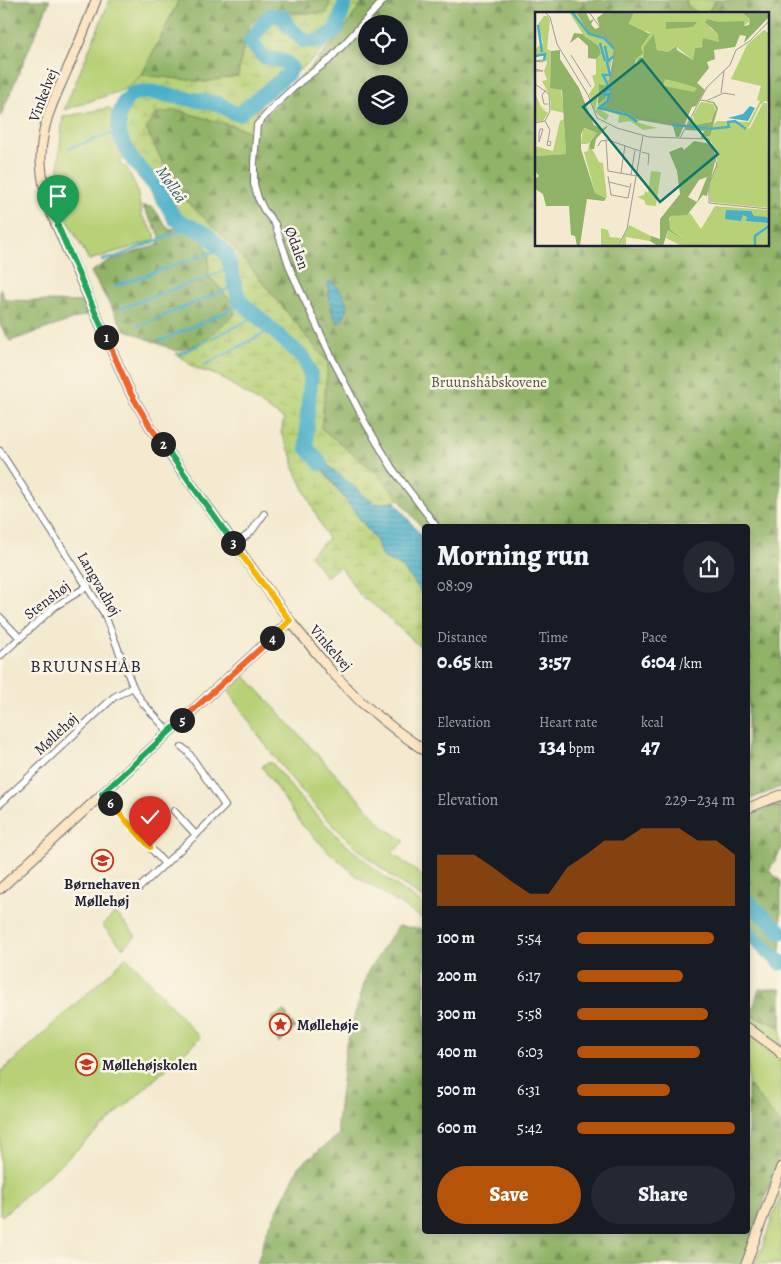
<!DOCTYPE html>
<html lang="en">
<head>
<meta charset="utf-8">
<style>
  :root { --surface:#171b24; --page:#242831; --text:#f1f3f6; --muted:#9ea1a6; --accent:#b45309 }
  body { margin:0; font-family:Alegreya,serif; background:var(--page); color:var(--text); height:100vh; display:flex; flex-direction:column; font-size:19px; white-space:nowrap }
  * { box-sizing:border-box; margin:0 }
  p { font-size:16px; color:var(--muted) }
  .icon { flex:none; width:28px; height:28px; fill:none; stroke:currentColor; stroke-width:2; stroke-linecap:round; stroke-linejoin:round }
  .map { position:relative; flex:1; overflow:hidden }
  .sheet { position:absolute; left:422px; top:524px; width:328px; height:710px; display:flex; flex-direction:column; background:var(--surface); border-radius:5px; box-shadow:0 2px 8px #0003 }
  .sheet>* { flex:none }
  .buttons { position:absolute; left:358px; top:15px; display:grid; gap:10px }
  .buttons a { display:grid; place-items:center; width:50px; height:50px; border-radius:50%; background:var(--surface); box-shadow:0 2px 8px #0003; font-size:25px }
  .pin { position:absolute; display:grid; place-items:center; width:42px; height:42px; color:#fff; margin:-51px -21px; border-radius:50% 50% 50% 0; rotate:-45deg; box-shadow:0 0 5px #0007 }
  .pin .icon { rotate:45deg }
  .km { position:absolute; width:25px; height:25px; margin:-12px; border-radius:50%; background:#222; color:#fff; font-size:14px; line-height:25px; text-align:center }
  .round { display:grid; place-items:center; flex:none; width:52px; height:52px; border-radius:26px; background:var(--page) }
  .overview { display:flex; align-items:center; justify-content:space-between; height:85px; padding:0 15px }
  h1 { font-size:28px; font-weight:800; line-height:38px }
  .metrics { display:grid; grid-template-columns:repeat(3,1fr); gap:8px; height:85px; padding:5px 15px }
  .metrics div { display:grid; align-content:center }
  .metrics b { font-size:21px; font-weight:800 }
  .metrics small { font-size:14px; font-weight:400 }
  .metrics p { font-size:14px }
  .chart { height:140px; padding:10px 15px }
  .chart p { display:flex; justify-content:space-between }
  .chart svg { width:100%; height:90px; margin-top:5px; fill:var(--accent); opacity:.7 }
  .button { display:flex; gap:10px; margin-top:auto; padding:10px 15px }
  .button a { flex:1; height:58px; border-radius:30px; background:var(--accent); color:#fff; font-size:20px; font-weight:800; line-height:58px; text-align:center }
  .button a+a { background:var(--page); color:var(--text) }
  ul { padding:0 15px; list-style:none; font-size:16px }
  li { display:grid; grid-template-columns:80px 60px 1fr; align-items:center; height:38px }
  li i { height:12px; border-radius:6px; background:var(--accent) }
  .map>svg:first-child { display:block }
  .grass { fill:#b7d177; stroke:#6c7a59 }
  .forest { fill:url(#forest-firs); stroke:#5a6a52; fill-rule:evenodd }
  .wetland { fill:url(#wetland-marsh); stroke:#6c7a59 }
  .water { fill:url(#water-rules); stroke:#366882 }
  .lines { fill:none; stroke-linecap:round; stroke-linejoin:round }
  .stream { stroke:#49afc9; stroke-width:2.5 }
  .river { stroke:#49afc9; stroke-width:15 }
  .street-casing { stroke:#6b686f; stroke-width:8 }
  .secondary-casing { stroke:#6b686f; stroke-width:11 }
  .street { stroke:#fff; stroke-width:6 }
  .secondary { stroke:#fbe6c3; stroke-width:9 }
  .split-1-casing { stroke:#fff; stroke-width:10 }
  .split-2-casing { stroke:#fff; stroke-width:10 }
  .split-3-casing { stroke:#fff; stroke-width:10 }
  .split-4-casing { stroke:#fff; stroke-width:10 }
  .split-5-casing { stroke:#fff; stroke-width:10 }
  .split-6-casing { stroke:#fff; stroke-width:10 }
  .split-7-casing { stroke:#fff; stroke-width:10 }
  .split-1 { stroke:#22a559; stroke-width:6 }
  .split-2 { stroke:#f0652b; stroke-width:6 }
  .split-3 { stroke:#22a559; stroke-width:6 }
  .split-4 { stroke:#f5b400; stroke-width:6 }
  .split-5 { stroke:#f0652b; stroke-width:6 }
  .split-6 { stroke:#22a559; stroke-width:6 }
  .split-7 { stroke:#f5b400; stroke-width:6 }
  .labels { text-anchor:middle; stroke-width:5; stroke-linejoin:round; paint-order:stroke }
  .street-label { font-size:15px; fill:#22223b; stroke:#fcf5e5 }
  .park-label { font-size:15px; fill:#4f574d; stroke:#fcf5e5 }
  .poi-label { font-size:15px; font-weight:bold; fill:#22223b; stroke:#fcf5e5; text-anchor:start }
  .water-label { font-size:16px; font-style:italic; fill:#325a74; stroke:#fcf5e5 }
  .quarter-label { font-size:18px; letter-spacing:1px; fill:#22223b; stroke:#fcf5e5 }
  .inset-river { fill:none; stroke:#49afc9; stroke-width:2.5 }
  .inset-road { fill:none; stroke:#9f9a94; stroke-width:1 }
  .view { fill:#0f766e; fill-opacity:0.15; stroke:#0f766e; stroke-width:2.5 }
  .inset-edge { fill:none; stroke:#22223b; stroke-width:2.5 }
</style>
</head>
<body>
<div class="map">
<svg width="781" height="1264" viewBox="0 0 781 1264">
  <defs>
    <pattern id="forest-firs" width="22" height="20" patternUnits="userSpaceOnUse" patternTransform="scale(1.25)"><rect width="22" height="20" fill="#91b368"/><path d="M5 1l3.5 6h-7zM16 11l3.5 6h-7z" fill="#769157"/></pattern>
    <pattern id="wetland-marsh" width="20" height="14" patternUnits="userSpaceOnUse" patternTransform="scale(1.25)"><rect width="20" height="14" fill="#b7d177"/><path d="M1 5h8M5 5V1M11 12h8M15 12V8" fill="none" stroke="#9db368"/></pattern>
    <pattern id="water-rules" width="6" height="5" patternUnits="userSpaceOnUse" patternTransform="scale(1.25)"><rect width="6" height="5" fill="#49afc9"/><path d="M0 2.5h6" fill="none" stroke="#3c8ea4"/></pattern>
  </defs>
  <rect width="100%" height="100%" fill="#fcf5e5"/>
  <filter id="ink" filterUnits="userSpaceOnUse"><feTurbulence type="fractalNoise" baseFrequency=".02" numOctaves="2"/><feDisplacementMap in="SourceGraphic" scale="10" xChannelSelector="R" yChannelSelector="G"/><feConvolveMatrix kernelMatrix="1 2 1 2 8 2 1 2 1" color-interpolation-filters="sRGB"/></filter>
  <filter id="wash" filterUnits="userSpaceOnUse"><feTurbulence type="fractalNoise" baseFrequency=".0096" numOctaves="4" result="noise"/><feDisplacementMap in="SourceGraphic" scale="20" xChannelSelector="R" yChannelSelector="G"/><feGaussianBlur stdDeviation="1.12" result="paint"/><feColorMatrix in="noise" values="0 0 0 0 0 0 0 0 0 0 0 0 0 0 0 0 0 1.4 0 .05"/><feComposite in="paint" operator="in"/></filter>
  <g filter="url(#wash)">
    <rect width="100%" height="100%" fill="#f3eacf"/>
    <g class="grass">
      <path d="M110 0H179L142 75 123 90 64 110Z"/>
      <path d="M687 0H717L706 14H698L687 5 686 1Z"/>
      <path d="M109 108 112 111 113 131 125 154 119 165 126 167 136 187 142 216 155 234V240L89 260C81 245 72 230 65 215 54 187 60 146 63 117Z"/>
      <path d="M245 676 385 828 405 841 392 853 425 878V899C410 889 395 880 381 868 319 819 271 757 229 691Z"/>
      <path d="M267 762 272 763 299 797 345 844 386 878 425 906V920L358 877 328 851 302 825 262 767Z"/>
      <path d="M116 913 136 936 123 948 102 925Z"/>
      <path d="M127 957 200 1038 111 1119 2 1216 0 1214V1073Z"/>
      <path d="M748 1014 781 1027V1046L748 1021Z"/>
      <path d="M748 1033 773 1051 781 1060V1126L758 1096 748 1085Z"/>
      <path d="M781 1194V1264H754L761 1250Z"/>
    </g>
    <g class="forest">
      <path d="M0 0H50L0 117Z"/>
      <path d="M179 0H330L327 13 265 11 250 24 245 37 238 76 205 82 142 75Z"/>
      <path d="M364 0H687L686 2 687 5 698 14H536V245H767V14H706L717 0H781V787L748 800V526H425V531L379 475 321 428 328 363 233 246 178 193 146 129 155 114 176 110 251 131 338 38ZM366 24H399V56H366ZM366 84H399V116H366Z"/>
      <path d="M142 206 153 207 167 228 186 230 202 236 209 258 208 275 233 303 245 325 202 343 176 351 124 329 91 272 105 263 159 244 160 235Z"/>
      <path d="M0 288 5 300 83 302 86 315 10 341 0 325Z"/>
      <path d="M781 802V850L769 871 781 881V954L748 922V816Z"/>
      <path d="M398 926 425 929V1231H748V1085L758 1096 781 1126V1153L743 1264H257L267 1231 300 1165 339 1135 337 1125 346 1044 368 971Z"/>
      <path d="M759 989H781V1027L751 1015Z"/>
      <path d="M284 1011 295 1028 279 1043 270 1026 272 1018Z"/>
    </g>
    <path class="wetland" d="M330 0H364L338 38 264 100 255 117 252 124 251 131 176 110 155 114 146 129 178 193 233 246 328 363 321 428 379 475 398 498 395 502 375 504 308 451 376 540 382 557 402 567 425 596V647L418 645 378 608 361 596 340 566 326 577 310 555 328 539 294 468 292 456 281 433 284 419 219 376 195 368 176 354 202 343 235 314 232 302 208 275 209 258 202 236 186 230 176 229 125 154 115 129 116 112 128 86 142 75 205 82 238 76 245 37 250 24 265 11 279 13H327Z"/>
    <g class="water">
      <path d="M330 281C336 284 338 288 342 293 348 303 349 315 338 323 330 312 329 297 328 283Z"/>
      <path d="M307 448 375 504 395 502 425 541V596L402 567 382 557 376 540Z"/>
    </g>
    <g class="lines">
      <g class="stream">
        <path d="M70 148 119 131"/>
        <path d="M102 260 113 258 191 227"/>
        <path d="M115 286 222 249"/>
        <path d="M122 308 231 268"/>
        <path d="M138 326 235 286"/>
        <path d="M160 341 244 304"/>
        <path d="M180 354 257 316"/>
        <path d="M203 366 272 329"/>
      </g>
      <g class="river">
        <path d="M321 464 307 448V421L311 376 304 358 239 300 227 255 207 234 175 219 158 189 132 159 119 134V115L125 101 133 93 151 92 219 104 234 113 239 114 288 74 291 68 286 62 264 57 250 41 270 15 284 17 288 26 304 41H320L336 30 346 0"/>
        <path d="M748 902 781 932"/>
        <path d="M748 932 781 963"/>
      </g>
    </g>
  </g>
  <g filter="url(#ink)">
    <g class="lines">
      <defs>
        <g id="street">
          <path d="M384 0 345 43 328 61 301 81 276 104 257 125 254 162V184L258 198 264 210 275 224 291 271 333 360 366 424 392 468 436 526"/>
          <path d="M0 451 104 613 133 687 142 702 169 732"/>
          <path d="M235 545 251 532 264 514"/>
          <path d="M0 617 20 638"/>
          <path d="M0 656 54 607 88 586"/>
          <path d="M102 794 165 864"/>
          <path d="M0 804 114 697 133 687"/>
          <path d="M174 811 196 835"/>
          <path d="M139 888 196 835 225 806 188 752 182 747"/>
        </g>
        <g id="secondary">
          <path d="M96 0C86 27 75 53 63 79 55 98 46 116 43 137 38 160 43 183 48 206L131 394 151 428 290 621 331 671 362 703 397 731 425 751"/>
          <path d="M748 808 781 795"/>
          <path d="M0 889 169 732 290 621"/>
          <path d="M748 1028 778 1050 781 1054"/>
          <path d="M746 1264 748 1259 781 1167"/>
        </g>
      </defs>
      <use href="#street" class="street-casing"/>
      <use href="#secondary" class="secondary-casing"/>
      <use href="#street" class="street"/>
      <use href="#secondary" class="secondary"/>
    </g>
  </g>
  <g class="lines" filter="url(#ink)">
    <defs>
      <path id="split-1" d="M58 226 106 337"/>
      <path id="split-2" d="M106 337 131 394 151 428 163 444"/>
      <path id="split-3" d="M163 444 233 543"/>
      <path id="split-4" d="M233 543 290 621 272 638"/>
      <path id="split-5" d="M182 720 272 638"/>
      <path id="split-6" d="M110 803 102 794 182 720"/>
      <path id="split-7" d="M110 803 150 847"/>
    </defs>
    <use href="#split-1" class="split-1-casing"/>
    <use href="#split-2" class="split-2-casing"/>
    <use href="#split-3" class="split-3-casing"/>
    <use href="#split-4" class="split-4-casing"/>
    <use href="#split-5" class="split-5-casing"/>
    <use href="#split-6" class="split-6-casing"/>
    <use href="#split-7" class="split-7-casing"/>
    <use href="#split-1" class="split-1"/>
    <use href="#split-2" class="split-2"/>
    <use href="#split-3" class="split-3"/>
    <use href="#split-4" class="split-4"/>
    <use href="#split-5" class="split-5"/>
    <use href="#split-6" class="split-6"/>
    <use href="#split-7" class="split-7"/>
  </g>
  <defs>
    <symbol id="school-ring" viewBox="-11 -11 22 22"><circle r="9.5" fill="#fcf5e5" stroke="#c8321e" stroke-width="1.5"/><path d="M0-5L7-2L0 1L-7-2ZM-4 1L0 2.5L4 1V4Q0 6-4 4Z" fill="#c8321e"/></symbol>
    <symbol id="sight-ring" viewBox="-11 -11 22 22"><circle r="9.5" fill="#fcf5e5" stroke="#c8321e" stroke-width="1.5"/><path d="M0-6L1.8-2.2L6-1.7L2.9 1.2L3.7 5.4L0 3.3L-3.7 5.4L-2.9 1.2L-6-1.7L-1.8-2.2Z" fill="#c8321e"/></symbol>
  </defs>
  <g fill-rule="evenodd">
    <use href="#school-ring" x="90" y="848" width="25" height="25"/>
    <use href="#sight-ring" x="268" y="1012" width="25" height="25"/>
    <use href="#school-ring" x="74" y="1052" width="25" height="25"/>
  </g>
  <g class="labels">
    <g class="street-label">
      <text transform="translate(43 95) rotate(-69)" y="5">Vinkelvej</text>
      <text transform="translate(297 248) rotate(70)" y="5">Ødalen</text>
      <text transform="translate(99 584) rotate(60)" y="5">Langvadhøj</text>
      <text transform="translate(47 600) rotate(-37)" y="5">Stenshøj</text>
      <text transform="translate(331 648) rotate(49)" y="5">Vinkelvej</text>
      <text transform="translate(56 734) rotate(-43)" y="5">Møllehøj</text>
    </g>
    <g class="park-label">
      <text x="489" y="387">Bruunshåbskovene</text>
    </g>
    <g class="poi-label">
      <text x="102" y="889" text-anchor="middle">Børnehaven<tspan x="102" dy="17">Møllehøj</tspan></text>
      <text x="297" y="1030">Møllehøje</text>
      <text x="102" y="1070">Møllehøjskolen</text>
    </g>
    <g class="water-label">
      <text transform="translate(172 184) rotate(56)" y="6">Mølleå</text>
    </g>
    <g class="quarter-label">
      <text x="86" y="672">BRUUNSHÅB</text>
    </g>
  </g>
  <g transform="translate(535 12)">
    <rect width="234" height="234" fill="#f3eacf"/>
    <path d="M99 0H206L216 8 209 14V10H184L173 7 175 16 184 22V31L160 36 158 48 140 34 133 40 122 38 119 22 102 54 101 47 108 40 106 35 115 20 101 18 94 12ZM9 4H13L15 8 12 37 16 39 15 76 26 77 29 101 16 98 15 84 7 69 12 68 9 59 12 51 9 44H0V37L8 31 3 12ZM229 18 234 21V90L230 89 225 93 214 115 210 117 215 116 228 91H232L234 196 175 190 174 174 182 149 176 129 165 126 182 109 214 110 225 89 222 88 226 74 196 67 212 33ZM53 27 65 32 70 41 60 99 63 96 74 103 71 109 60 100 54 82 60 73 57 64 61 62V47L66 40 64 34ZM0 81 6 95 14 98 6 96 13 101 8 109 0 110ZM166 90 178 92 181 100 175 110 159 113 158 103ZM29 107 31 142 0 144V134L18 139 25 109ZM48 116 62 121 53 132H46ZM54 131 64 150 68 151 72 186 60 181 49 140 53 139ZM116 159 126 160 122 186 113 181ZM180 194 234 198V234H147L131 226 133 218 151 228 135 217 133 212 136 204 155 201 166 217ZM94 213 116 224 115 229 91 225V234H84ZM66 216 73 218 75 225 86 226 81 231 87 226 82 234H66Z" fill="#b7d177"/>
    <path d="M41 0H51L55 9 59 7 56 12 60 17 65 15 62 6 70 0H99L94 12 115 22 106 35 108 41 101 47 100 54 104 46 108 45 109 35 119 22 122 38 133 40 141 34 142 38 158 48 160 36 167 35 168 26 184 30 183 22 170 10 173 7 184 10 209 9V14L214 13 215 7 206 0H234V5L209 31 211 24 205 23 200 35 179 38 180 47 172 50 174 56 162 71 170 78 161 94 157 95 144 125H141L138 114 98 107 95 102 67 96 76 77 73 70 78 47 73 29 54 22ZM131 10H162L158 15 131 17ZM39 21 48 22 64 34 66 41 61 47 53 46V34L43 25 35 31ZM25 38V47L44 76 59 113 67 117 74 113 61 127 59 137H55V130L62 121 49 116 46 122V137L60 181 71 186 69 189 52 187 45 233 42 234 40 224 36 223 34 194H11L8 182 0 177V167L4 164 0 159V144L31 142 27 78 15 76 16 39ZM64 72 72 73 74 76 69 80 71 86 63 92ZM174 89 179 90 183 96 175 124 166 125 169 119 150 118 157 105 159 113 176 110 181 97 178 91 170 90ZM159 129 176 132 181 145 172 184 168 183 152 203 136 204 134 207 135 217 151 229 133 218 128 234H123L115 229 116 224 125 227V207L145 182 142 159 134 140 147 135 149 138ZM172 165 162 190 153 185 164 168Z" fill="#91b368" fill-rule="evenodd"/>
    <path d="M34 0H41L54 22 70 26 79 36 73 70 75 72V89L67 96 95 102 98 107 108 108 101 110 122 116 108 118 95 109 83 111 84 103 64 96 63 92 71 86 69 80 74 76 72 73 64 72 68 49H70L68 37 49 24Z" fill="#b7d177"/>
    <path d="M130 67 150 72 162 76 159 80 128 74ZM110 179 122 186 121 194 111 193 109 188 102 185 109 183Z" fill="#b7d177"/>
    <path d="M215 94 220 96 213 109 193 106 208 102ZM191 198 216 199 219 204 232 205 234 211 211 209 212 205 208 203 206 209 190 207Z" fill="#49afc9"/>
    <path class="inset-river" d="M37 0 54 22 69 26 79 37M3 13 7 40M65 31 70 49M70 34 73 49M0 44 10 42 9 49M79 44 72 50 75 63H68L75 77 69 80 70 83 74 82 73 89 64 96 93 103 102 110M137 113 173 116M174 117 194 115 193 110 200 109 211 117M220 234V224L234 214"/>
    <path class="inset-road" d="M9 0 15 5 22 32 53 83 62 106 82 116 114 125 174 127 182 153 174 172V191L234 197M54 0 80 36 75 88 79 93 106 106 151 113M36 43 56 75M7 48 8 50 0 49ZM0 57 8 59H0M0 72 14 82 15 99 10 109 0 111M11 78 7 83 9 92H13M186 81 189 59M165 88 171 89 189 81 200 83M10 109 15 118 12 133 15 134 16 130 13 129M5 117H8L4 130V121ZM145 126 172 75 195 53 201 38 215 29 234 9M71 128 73 159 102 164M63 134 66 129 73 128 105 139M107 140 114 142 113 153M86 161 90 133M96 163 100 138M73 164 76 183 93 186 96 171M74 170 94 175M83 234 92 217 108 124"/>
    <path class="view" d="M107 48 183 142 125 190 48 95Z"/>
    <rect width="234" height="234" class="inset-edge"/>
  </g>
</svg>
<div class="buttons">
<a><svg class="icon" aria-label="locate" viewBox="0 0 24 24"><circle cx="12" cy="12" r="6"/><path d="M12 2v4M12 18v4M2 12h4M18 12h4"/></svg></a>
<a><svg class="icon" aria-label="layers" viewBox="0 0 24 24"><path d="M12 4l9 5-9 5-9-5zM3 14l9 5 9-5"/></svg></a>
</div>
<div class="pin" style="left:58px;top:226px;background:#1e9e55"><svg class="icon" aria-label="arrive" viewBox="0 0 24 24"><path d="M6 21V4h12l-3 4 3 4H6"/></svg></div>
<div class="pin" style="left:150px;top:847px;background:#d93025"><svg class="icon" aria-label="check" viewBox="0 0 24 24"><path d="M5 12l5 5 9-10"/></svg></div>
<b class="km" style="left:106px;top:337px">1</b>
<b class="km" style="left:163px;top:444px">2</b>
<b class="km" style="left:233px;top:543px">3</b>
<b class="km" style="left:272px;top:638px">4</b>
<b class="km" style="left:182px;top:720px">5</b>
<b class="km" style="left:110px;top:803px">6</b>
<section class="sheet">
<div class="overview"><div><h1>Morning run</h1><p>08:09</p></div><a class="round"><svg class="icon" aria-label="share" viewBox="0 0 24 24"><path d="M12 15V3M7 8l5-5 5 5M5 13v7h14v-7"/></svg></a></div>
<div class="metrics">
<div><p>Distance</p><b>0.65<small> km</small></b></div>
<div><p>Time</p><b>3:57</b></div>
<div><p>Pace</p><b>6:04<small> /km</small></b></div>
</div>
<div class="metrics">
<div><p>Elevation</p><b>5<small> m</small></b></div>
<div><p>Heart rate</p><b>134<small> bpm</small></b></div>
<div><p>kcal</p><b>47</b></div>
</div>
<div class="chart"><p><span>Elevation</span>229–234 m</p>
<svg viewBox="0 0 160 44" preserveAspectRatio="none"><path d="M0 44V19L10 19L20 19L30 25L40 32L50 38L60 38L70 25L80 19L90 12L100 12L110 6L120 6L130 6L140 12L150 12L160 19V44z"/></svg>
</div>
<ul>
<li><b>100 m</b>5:54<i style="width:87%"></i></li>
<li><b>200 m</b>6:17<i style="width:67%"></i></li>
<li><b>300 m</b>5:58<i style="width:83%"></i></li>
<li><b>400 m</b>6:03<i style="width:78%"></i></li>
<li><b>500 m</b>6:31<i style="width:59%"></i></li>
<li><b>600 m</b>5:42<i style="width:100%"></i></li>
</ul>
<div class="button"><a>Save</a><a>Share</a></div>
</section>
</div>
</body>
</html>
